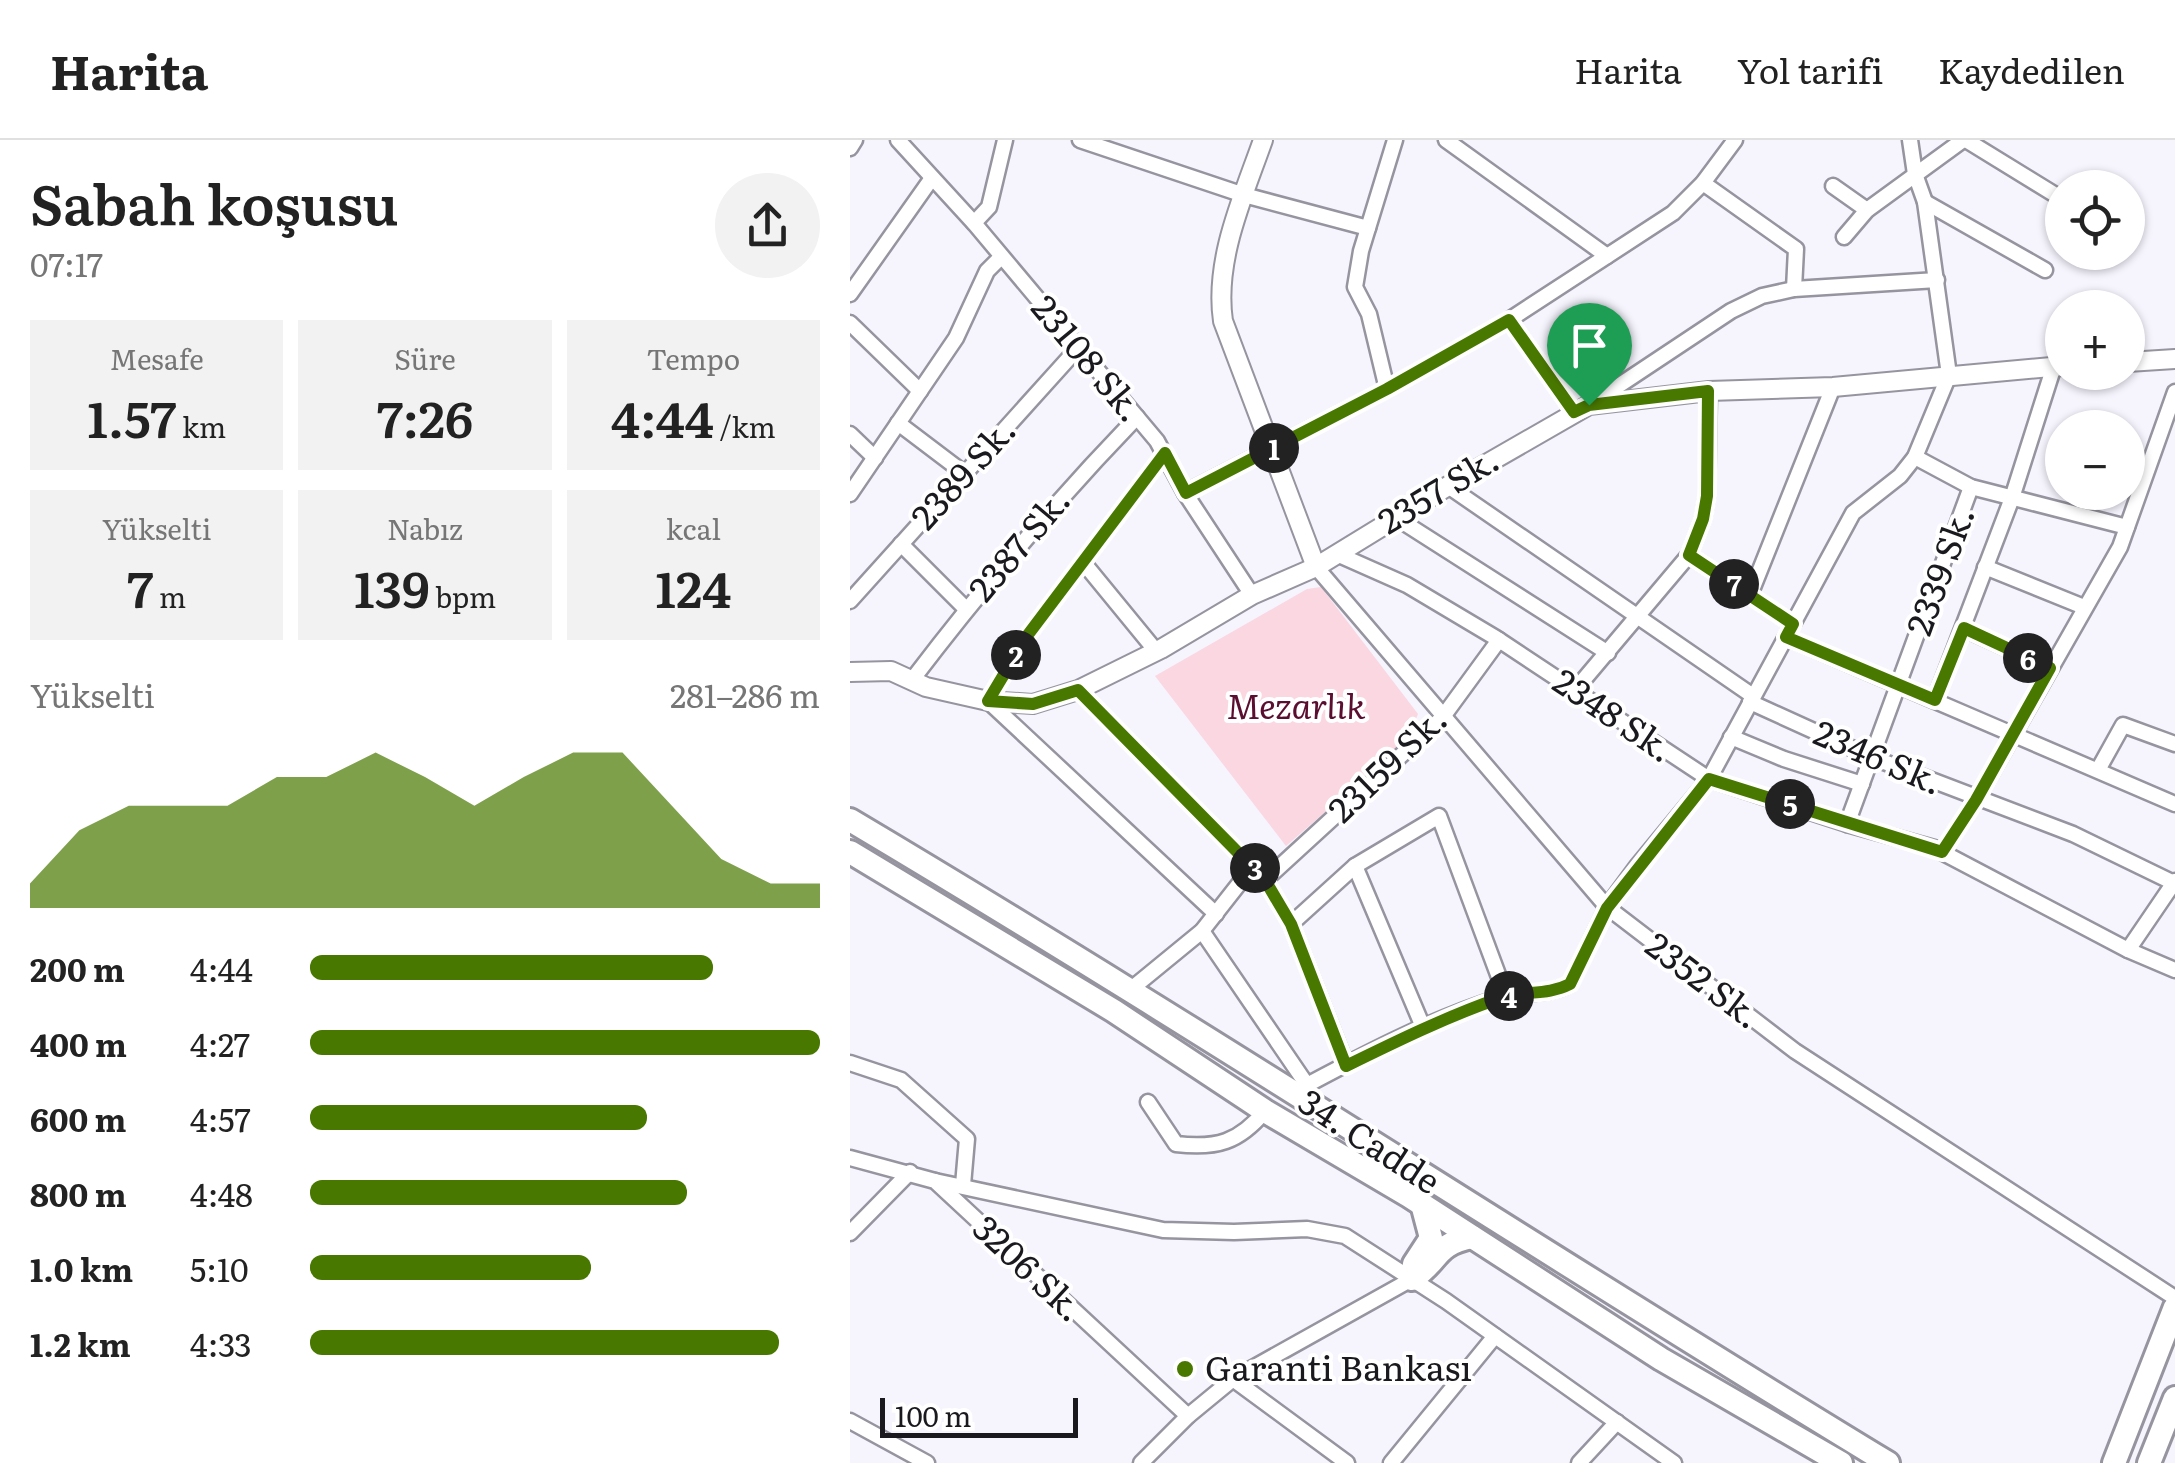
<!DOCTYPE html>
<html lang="tr">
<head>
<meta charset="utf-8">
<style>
  :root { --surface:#fff; --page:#f2f2f2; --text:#222; --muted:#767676; --line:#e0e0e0; --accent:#497800 }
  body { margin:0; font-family:Literata,serif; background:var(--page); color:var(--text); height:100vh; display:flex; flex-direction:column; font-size:38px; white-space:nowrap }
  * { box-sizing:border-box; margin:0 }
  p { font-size:32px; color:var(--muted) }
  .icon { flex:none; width:55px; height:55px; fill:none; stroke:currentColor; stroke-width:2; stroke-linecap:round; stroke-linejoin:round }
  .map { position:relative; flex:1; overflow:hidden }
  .panel { display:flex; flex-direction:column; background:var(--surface); width:850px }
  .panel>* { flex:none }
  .controls { position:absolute; left:1195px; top:30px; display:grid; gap:20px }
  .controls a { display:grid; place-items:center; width:100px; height:100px; border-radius:50%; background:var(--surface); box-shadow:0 2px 8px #0004; font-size:50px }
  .scale { position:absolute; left:30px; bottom:25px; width:198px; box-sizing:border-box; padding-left:10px; border:5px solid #1a1a1e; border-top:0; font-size:28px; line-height:35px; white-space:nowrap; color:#1a1a1e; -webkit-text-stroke:8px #fff; paint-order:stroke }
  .pin { position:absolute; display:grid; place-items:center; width:85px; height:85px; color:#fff; margin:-102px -42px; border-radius:50% 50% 50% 0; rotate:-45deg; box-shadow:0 0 10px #0007 }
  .pin .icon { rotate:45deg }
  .km { position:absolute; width:50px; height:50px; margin:-25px; border-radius:50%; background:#222; color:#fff; font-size:28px; line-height:50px; text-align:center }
  .round { display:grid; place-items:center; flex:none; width:105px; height:105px; border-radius:52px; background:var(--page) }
  .overview { display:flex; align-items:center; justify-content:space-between; height:170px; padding:0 30px }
  h1 { font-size:55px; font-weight:600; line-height:75px }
  .figures { display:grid; grid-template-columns:repeat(3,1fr); gap:15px; height:170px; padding:10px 30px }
  .figures div { display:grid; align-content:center; border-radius:0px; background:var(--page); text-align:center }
  .figures b { font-size:50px; font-weight:600 }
  .figures small { font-size:28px; font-weight:400 }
  .figures p { font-size:28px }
  .chart { height:280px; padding:20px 30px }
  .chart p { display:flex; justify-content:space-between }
  .chart svg { width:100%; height:180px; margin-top:10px; fill:var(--accent); opacity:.7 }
  ul { padding:0 30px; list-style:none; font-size:32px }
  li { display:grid; grid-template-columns:160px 120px 1fr; align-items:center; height:75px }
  li i { height:25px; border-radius:12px; background:var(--accent) }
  header { display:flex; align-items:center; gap:60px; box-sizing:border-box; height:140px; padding:0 50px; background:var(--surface); border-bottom:2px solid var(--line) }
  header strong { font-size:48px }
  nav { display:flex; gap:55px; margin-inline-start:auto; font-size:35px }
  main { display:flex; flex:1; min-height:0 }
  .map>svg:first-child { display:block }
  .green { fill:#fad7e1 }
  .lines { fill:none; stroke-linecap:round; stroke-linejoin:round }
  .minor-casing { stroke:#96949f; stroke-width:19 }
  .tertiary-casing { stroke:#96949f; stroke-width:22 }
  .primary-casing { stroke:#96949f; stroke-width:28 }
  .minor { stroke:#fff; stroke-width:14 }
  .tertiary { stroke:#fff; stroke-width:18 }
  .primary { stroke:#fff; stroke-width:22 }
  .route-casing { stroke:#fff; stroke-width:20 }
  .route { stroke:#497800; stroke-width:12 }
  .poi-dot { fill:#497800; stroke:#fff; stroke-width:4 }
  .labels { text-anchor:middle; stroke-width:8; stroke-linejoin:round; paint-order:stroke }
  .street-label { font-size:35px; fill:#1a1a1e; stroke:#fff }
  .park-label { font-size:35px; font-style:italic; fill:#5a0f31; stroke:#fff }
  .poi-label { font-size:35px; fill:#1a1a1e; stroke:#fff; text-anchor:start }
</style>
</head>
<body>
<header>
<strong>Harita</strong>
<nav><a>Harita</a><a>Yol tarifi</a><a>Kaydedilen</a></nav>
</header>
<main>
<section class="panel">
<div class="overview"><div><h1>Sabah koşusu</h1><p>07:17</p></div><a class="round"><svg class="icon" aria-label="share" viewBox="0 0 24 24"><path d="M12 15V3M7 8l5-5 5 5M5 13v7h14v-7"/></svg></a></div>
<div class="figures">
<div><p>Mesafe</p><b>1.57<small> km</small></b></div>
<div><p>Süre</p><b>7:26</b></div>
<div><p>Tempo</p><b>4:44<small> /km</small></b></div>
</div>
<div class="figures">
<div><p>Yükselti</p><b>7<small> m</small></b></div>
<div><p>Nabız</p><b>139<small> bpm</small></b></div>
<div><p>kcal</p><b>124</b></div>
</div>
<div class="chart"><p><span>Yükselti</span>281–286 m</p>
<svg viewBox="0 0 160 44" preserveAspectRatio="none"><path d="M0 44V38L10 25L20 19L30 19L40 19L50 12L60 12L70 6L80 12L90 19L100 12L110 6L120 6L130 19L140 32L150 38L160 38V44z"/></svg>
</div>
<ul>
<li><b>200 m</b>4:44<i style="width:79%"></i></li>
<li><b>400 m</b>4:27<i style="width:100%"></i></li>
<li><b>600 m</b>4:57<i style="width:66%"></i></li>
<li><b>800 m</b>4:48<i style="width:74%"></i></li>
<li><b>1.0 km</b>5:10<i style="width:55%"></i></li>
<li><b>1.2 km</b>4:33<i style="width:92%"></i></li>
</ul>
</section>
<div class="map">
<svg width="1325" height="1323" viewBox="0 0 1325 1323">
  <rect width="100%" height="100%" fill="#f6f4fd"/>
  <path class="green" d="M471 447 568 574 557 601 436 706 305 536 457 449Z"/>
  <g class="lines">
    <defs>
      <g id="minor">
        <path d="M48 0 124 83 307 301 335 353 402 455"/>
        <path d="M230 0 394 55 518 88"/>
        <path d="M596 0 757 116"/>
        <path d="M1116 0 1212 59"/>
        <path d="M0 8 5 0"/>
        <path d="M853 43 946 109 944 149"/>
        <path d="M983 46 1017 70"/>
        <path d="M1075 62 1195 130"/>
        <path d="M124 83 139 67 155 0"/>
        <path d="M994 97 1017 70 1113 0"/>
        <path d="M0 154 82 38"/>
        <path d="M659 180 724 272"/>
        <path d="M0 183 70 251"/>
        <path d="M537 249 519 174 505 147 511 111 545 0"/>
        <path d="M744 262 881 171 912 156 944 149 1087 140"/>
        <path d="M48 283 114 333"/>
        <path d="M0 294 25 318"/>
        <path d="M315 313 177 496 138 561 366 774"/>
        <path d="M1065 317 1121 347 1277 387"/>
        <path d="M598 346 903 556"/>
        <path d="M335 353 537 249 659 180 823 73 853 43 885 0"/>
        <path d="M0 354 106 198 137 131 151 117"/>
        <path d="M545 377 758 513"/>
        <path d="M51 404 116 469"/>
        <path d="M487 414 557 445 646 498 859 639 997 684 1084 708 1278 810 1325 830"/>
        <path d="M839 415 943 484"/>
        <path d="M233 422 306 511"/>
        <path d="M466 427 757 767 945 911 1325 1158"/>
        <path d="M1135 427 1234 467"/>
        <path d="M900 455 983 247"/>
        <path d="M0 461 228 208"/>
        <path d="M1113 488 1200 528"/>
        <path d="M936 497 1325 664"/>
        <path d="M62 540C132 448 206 361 287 277"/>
        <path d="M228 550 415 740 441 784 496 925"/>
        <path d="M725 550 839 415 853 379 857 356 859 251"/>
        <path d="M1085 560 1162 358 1204 226"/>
        <path d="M900 562 1021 617 1223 694 1324 743"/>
        <path d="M881 597 934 619 1012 644"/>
        <path d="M1248 630 1273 585 1325 604"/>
        <path d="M997 684 1121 347"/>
        <path d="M1092 712 1126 660 1270 407 1325 252"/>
        <path d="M505 726 573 887"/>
        <path d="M415 740 592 578 649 500"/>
        <path d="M441 784 505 726 589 676 656 856"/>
        <path d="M352 791 457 945"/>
        <path d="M1278 810 1325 741"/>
        <path d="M280 850 352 791 403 726"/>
        <path d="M0 923 51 940 117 999 113 1045"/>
        <path d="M442 953C509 917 580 879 652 857 675 851 698 856 720 844L757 767 788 725 859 639 1003 373 1050 336 1065 317 1099 235 1075 62 1065 34 1060 0"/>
        <path d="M298 962 326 1004C367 1009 389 1002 415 971"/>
        <path d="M0 1018 85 1041 338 1276"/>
        <path d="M85 1041 313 1090 384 1092 457 1089 495 1096 596 1161 824 1323"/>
        <path d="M0 1093 60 1032"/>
        <path d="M383 1239 497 1323"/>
        <path d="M0 1281 77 1323"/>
        <path d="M291 1323 338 1276 383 1239 562 1139"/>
        <path d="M541 1323 645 1196"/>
        <path d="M729 1323 767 1282"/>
      </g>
      <g id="tertiary">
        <path d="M413 0C393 57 364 120 373 181L466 427"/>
        <path d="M1278 222 1325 219"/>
        <path d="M0 532 41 531 76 547 138 561 183 564 228 550 311 509 402 455 466 427 598 346 739 265 859 251 983 247 1212 226"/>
      </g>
      <g id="primary">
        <path d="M0 680C350 888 690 1112 1038 1323"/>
        <path d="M0 712 264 871 415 971 559 1056 811 1219 991 1323"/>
        <path d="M572 1064 581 1098 564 1124 562 1139C591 1120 583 1105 622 1097"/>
        <path d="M1264 1323 1325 1167"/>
        <path d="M1299 1323 1325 1258"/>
      </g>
    </defs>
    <use href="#minor" class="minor-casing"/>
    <use href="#tertiary" class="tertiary-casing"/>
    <use href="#primary" class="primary-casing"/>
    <use href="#minor" class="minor"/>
    <use href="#tertiary" class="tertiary"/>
    <use href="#primary" class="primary"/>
  </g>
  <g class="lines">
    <defs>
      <path id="route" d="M659 180 724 272 739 265 858 251 857 356 853 379 839 415 943 484 936 497 1085 560 1114 488 1200 528 1126 660 1092 712 859 639 757 768 720 844C697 856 673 850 650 858 596 877 547 901 496 926L441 784 415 740 228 550 183 564 138 561 177 496 315 313 336 353 537 249Z"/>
    </defs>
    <use href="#route" class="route-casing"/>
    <use href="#route" class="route"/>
  </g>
  <circle class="poi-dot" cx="335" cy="1229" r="10"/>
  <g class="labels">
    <g class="street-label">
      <text transform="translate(237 219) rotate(50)" y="12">23108 Sk.</text>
      <text transform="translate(114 334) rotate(-48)" y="12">2389 Sk.</text>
      <text transform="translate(589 351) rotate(-31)" y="12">2357 Sk.</text>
      <text transform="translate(170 405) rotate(-50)" y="12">2387 Sk.</text>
      <text transform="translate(1091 431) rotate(-70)" y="12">2339 Sk.</text>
      <text transform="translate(763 576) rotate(34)" y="12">2348 Sk.</text>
      <text transform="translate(1028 618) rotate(23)" y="12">2346 Sk.</text>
      <text transform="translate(538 625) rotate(-44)" y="12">23159 Sk.</text>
      <text transform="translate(853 841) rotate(37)" y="12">2352 Sk.</text>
      <text transform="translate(519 1002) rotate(33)" y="12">34. Cadde</text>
      <text transform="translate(178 1129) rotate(43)" y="12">3206 Sk.</text>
    </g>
    <g class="park-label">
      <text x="446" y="579">Mezarlık</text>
    </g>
    <g class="poi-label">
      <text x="355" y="1241">Garanti Bankası</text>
    </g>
  </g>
</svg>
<div class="controls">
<a><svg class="icon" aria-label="locate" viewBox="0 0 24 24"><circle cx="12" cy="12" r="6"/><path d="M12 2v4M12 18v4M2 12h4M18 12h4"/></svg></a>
<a>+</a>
<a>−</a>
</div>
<div class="scale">100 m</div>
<div class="pin" style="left:739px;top:265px;background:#1e9e55"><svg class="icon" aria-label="arrive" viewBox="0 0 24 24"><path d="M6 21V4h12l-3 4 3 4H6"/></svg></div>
<b class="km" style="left:424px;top:308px">1</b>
<b class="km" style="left:166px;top:515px">2</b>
<b class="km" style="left:405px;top:728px">3</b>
<b class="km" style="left:659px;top:856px">4</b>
<b class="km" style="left:940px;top:664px">5</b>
<b class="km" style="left:1178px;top:518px">6</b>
<b class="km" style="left:884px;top:444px">7</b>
</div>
</main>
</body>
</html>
